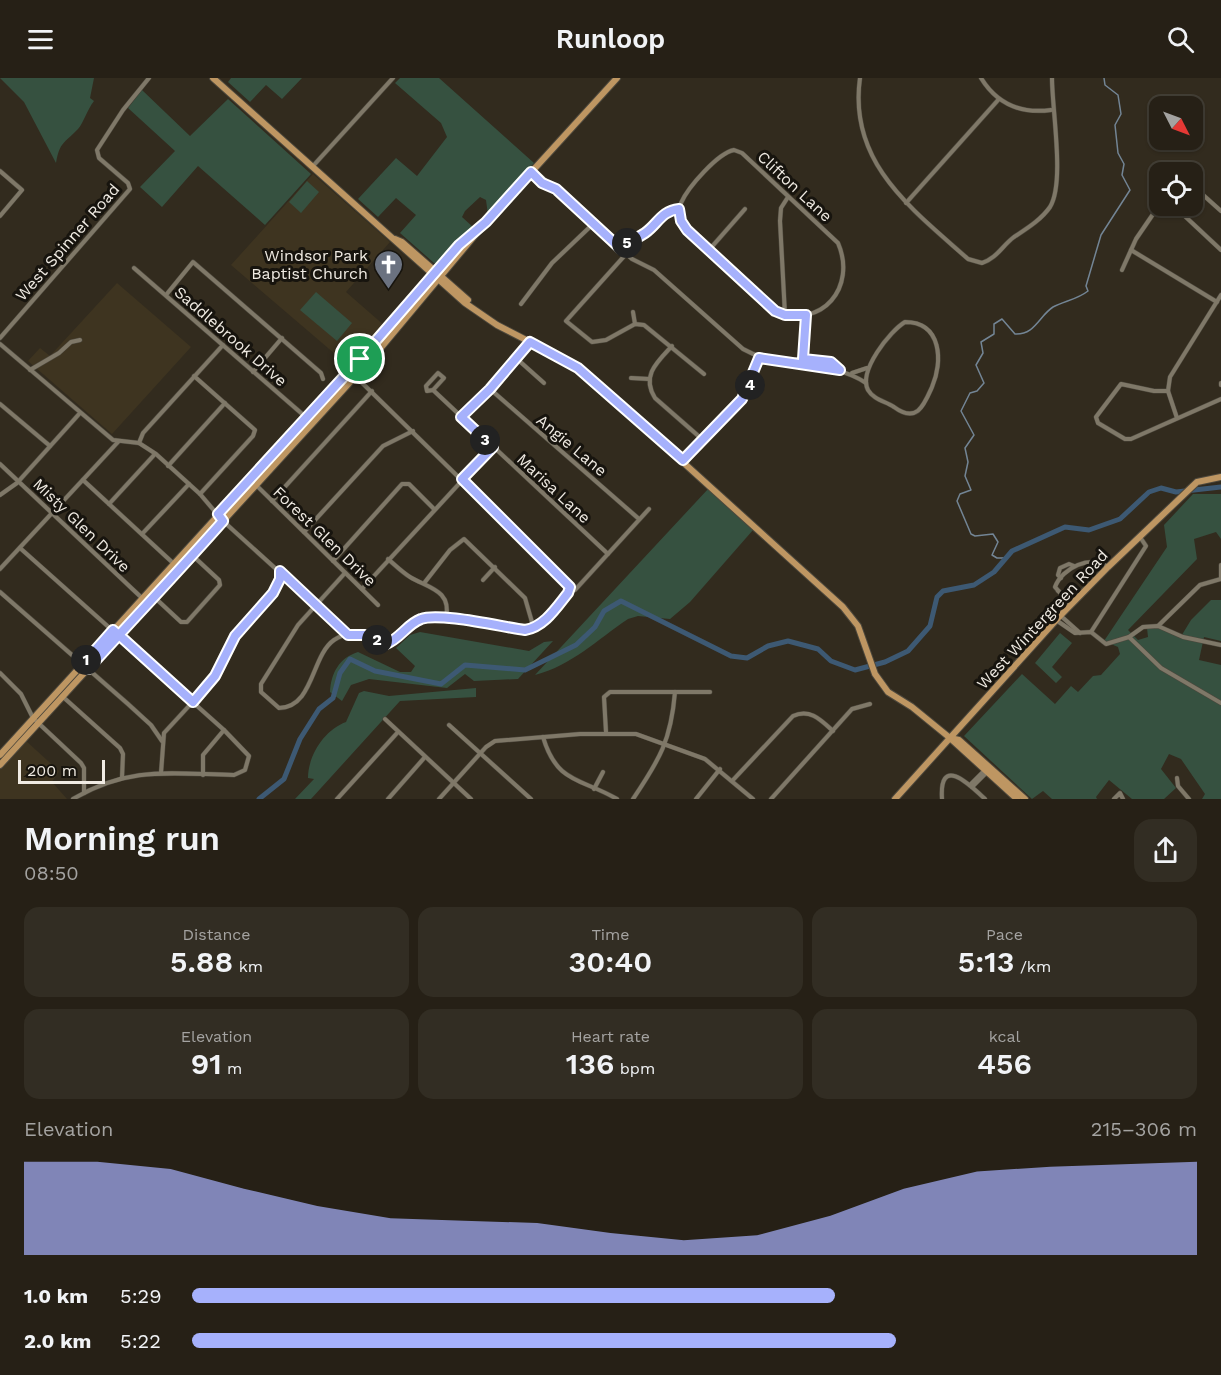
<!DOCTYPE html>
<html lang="en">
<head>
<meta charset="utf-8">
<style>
  :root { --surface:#262016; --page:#322d23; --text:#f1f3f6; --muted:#a4a3a1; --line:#423e35; --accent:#a6b1fc }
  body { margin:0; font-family:"Work Sans",sans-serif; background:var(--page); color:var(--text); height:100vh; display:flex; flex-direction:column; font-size:22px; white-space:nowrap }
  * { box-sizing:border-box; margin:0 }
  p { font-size:20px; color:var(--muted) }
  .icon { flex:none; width:33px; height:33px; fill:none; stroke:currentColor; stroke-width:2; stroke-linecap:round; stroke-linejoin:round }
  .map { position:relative; height:721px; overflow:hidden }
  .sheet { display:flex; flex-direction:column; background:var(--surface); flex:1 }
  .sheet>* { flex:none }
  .needle { width:39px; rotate:132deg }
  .tools { position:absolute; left:1149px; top:18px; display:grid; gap:12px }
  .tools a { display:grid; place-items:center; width:54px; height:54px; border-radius:12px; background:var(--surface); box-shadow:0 2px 4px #0004,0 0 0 2px var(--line); font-size:30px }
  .scale { position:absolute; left:18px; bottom:15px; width:87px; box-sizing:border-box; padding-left:6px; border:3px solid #f0ebe3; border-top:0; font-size:16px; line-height:21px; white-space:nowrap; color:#f0ebe3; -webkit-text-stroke:4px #17140e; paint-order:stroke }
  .pin { position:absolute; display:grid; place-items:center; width:51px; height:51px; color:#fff; margin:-26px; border:3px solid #fff; border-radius:50%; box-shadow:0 2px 6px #0007 }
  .km { position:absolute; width:30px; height:30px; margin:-15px; border-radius:50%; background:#222; color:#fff; font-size:16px; line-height:30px; text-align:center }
  .round { display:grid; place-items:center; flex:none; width:63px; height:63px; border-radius:18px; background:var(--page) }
  .overview { display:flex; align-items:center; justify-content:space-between; height:102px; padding:0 24px }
  h1 { font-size:33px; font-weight:600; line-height:45px }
  .figures { display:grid; grid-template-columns:repeat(3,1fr); gap:9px; height:102px; padding:6px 24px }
  .figures div { display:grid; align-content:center; border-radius:15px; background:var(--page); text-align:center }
  .figures b { font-size:30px; font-weight:600 }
  .figures small { font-size:16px; font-weight:400 }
  .figures p { font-size:16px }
  .chart { height:168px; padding:12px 24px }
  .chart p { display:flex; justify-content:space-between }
  .chart svg { width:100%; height:108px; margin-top:6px; fill:var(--accent); opacity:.7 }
  ul { padding:0 24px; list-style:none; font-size:20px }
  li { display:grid; grid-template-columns:96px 72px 1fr; align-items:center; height:45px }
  li i { height:15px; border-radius:8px; background:var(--accent) }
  header { display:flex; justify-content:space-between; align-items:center; height:78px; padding:0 24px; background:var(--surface); font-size:27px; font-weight:600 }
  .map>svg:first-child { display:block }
  .built { fill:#3e3420 }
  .green { fill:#365140 }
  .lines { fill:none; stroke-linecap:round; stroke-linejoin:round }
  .stream { stroke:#738595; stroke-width:1.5 }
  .river { stroke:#3d5973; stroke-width:5 }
  .minor-casing { stroke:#4d483d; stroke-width:5 }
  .major-casing { stroke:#4d483d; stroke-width:8 }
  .minor { stroke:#7f7868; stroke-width:4 }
  .major { stroke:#be9662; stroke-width:6 }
  .route-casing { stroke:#fff; stroke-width:12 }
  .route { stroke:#a6b1fc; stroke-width:8 }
  .labels { text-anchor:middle; stroke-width:6; stroke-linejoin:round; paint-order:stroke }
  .street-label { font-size:16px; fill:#f0ebe3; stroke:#17140e }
  .poi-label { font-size:16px; fill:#f0ebe3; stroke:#17140e; text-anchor:end }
</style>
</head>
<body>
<header><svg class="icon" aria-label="menu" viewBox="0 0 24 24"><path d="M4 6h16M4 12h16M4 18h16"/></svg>Runloop<svg class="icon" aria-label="search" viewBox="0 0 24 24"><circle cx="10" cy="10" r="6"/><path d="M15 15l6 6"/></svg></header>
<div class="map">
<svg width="1221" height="721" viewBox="0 0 1221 721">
  <rect width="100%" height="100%" fill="#322b1e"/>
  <g class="built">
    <path d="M313 96 390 164 346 214 385 248 349 288 231 187Z"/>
    <path d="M117 205 191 269 112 356 28 283 40 270 50 278Z"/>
    <path d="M25 662 59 693 52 704 67 721H0V690Z"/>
  </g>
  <g class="green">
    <path d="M0 0H94L90 20 94 23C87 32 83 46 78 51 64 66 60 63 56 85L24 24Z"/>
    <path d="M231 0H302L282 21 266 7 250 24 228 4Z"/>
    <path d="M400 0H439L534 85 488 137 486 122 480 119 465 133 462 139 473 149 439 185H434L400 155 416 137 396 120 378 139 358 121 396 80 417 98 447 59 441 45 395 5Z"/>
    <path d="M142 12 190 58 228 21 311 96 265 147 198 88 162 129 140 109 175 73 128 30Z"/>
    <path d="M307 103 319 114 301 135 289 124Z"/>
    <path d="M316 214 352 245 337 263 300 232Z"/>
    <path d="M709 410 753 452 690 524 670 541 638 538 628 541C598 561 571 588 535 597Z"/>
    <path d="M1193 416H1221V461L1216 454 1194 461 1197 481 1128 552 1138 562 1148 559 1147 550H1159L1180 560 1191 542 1211 522H1221V563L1204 559 1199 582 1221 587V721H1202L1205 716 1181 681 1169 676 1161 691 1176 710 1164 721H1132L1109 702 1096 719 1097 721H1052L1043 713 1032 721 964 658 1022 596 1055 626 1071 608 1078 614 1093 598 1101 597 1120 576 1118 569 1104 563 1167 469 1164 447Z"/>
    <path d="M420 554 529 573 544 564 553 563 518 601 474 603 465 596 447 610 369 601 351 607 342 623 330 614C331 595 339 580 358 574L400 594H411L415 588 396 570 410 557Z"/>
    <path d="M1060 555 1072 565 1052 589 1062 599 1056 605 1035 585Z"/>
    <path d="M476 610V619L400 623 311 721H295L314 701 308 700C308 678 324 652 346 644L359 615 364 613 389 618Z"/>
  </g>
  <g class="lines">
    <path class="stream" d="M1006 480H997L992 477 998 464 993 456 975 458 971 456 957 423 960 416 971 412 965 398 968 384 965 370 974 357 961 333 970 315 977 313 984 305 976 287 983 275 981 264 994 256V246L1002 241 1015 256C1035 257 1039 238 1053 229 1065 223 1078 221 1088 213L1086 208 1101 157 1130 112 1122 97 1124 86 1118 75 1115 47 1121 36 1118 17 1105 7 1104 0"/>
    <path class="river" d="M259 721 284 701 300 661 319 631 333 620 340 595 350 581 375 593 441 606 465 587 525 592 576 567 595 549 604 533 621 523 731 578 747 580 768 568 788 563 818 571 831 583 855 592 885 584 908 573 930 548 937 519 943 513 974 507 994 494 1012 473 1065 449 1089 452 1120 441 1149 414 1161 410 1176 414 1221 409"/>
    <defs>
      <g id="minor">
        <path d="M860 0C848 85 912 131 968 181L982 185C997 180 1002 168 1014 159 1026 151 1041 142 1050 129 1065 105 1052 32 1052 0"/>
        <path d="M981 0C997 26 1021 36 1051 32"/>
        <path d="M734 72 742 75 838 165C857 209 822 252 775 233L681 143C680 137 678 131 681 125 688 109 718 75 734 72Z"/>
        <path d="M313 88 393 0"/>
        <path d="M534 92 632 181 654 192 743 271C781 293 828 280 866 305"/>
        <path d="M0 93 22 112 0 138"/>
        <path d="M531 95 550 108"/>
        <path d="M1192 107 1221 133"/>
        <path d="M906 125 999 21"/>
        <path d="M1174 128 1221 172"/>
        <path d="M644 156 663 135 679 131"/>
        <path d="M621 171 634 160 644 156 566 243 592 264 606 262 635 246 644 247 704 296"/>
        <path d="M709 172 745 131"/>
        <path d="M1131 172 1217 224"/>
        <path d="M134 190 308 341"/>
        <path d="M1122 192 1136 161 1160 126"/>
        <path d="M166 217 193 184 321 295 323 301"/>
        <path d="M521 226 552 185 593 146"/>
        <path d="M633 234 635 246"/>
        <path d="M785 237 780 143 781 130 788 119"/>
        <path d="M905 244C942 244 943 284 932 309 924 327 917 346 894 329 885 323 874 322 868 312 858 293 890 253 905 244Z"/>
        <path d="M0 260 130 111 128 105 99 80 97 72 123 32 149 0"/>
        <path d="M0 266 113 362 139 365 156 376 200 416 223 443 349 557"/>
        <path d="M672 268C657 284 641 298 655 320L703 362"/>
        <path d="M516 280 544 305"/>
        <path d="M803 282 805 237"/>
        <path d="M792 283C805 277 831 280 840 292"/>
        <path d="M30 292 59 275 71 264 80 262"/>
        <path d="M253 294 282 260"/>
        <path d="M438 295 444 300 433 312 427 313 426 308Z"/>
        <path d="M852 295 867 290"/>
        <path d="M194 298 255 352 253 358 200 416"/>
        <path d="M631 300 649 301"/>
        <path d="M1221 305V307"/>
        <path d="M490 311 639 441"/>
        <path d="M433 312 608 476"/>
        <path d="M1168 313H1154L1121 306 1096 339 1098 345 1125 361H1131L1221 321"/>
        <path d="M0 326 50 368"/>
        <path d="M461 339 490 311 530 264"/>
        <path d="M1177 340 1168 313 1170 299 1221 217"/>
        <path d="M139 365 143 355 223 267"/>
        <path d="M683 383 742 321 759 280"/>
        <path d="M686 385 699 367"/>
        <path d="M0 386 143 521"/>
        <path d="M168 388 225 325"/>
        <path d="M250 401 378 527"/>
        <path d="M83 402 173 485"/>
        <path d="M0 417 17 405 80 335"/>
        <path d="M272 423 372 313"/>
        <path d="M109 426 155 376"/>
        <path d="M304 454 383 368 413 353"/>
        <path d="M142 456 189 406"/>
        <path d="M20 470 224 652 249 678 245 692 234 697C173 696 130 687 73 721"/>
        <path d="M388 481C395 487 402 494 410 499 428 510 452 512 446 540"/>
        <path d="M333 483 402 406H409L434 431"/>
        <path d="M0 491 118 364"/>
        <path d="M345 495 298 547 261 606V614L279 630C314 629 311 578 334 562 356 547 368 566 387 565 403 565 412 541 429 539 449 536 502 549 525 552L534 551 542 545 570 512 569 507 354 297"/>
        <path d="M1061 500 1058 497 1060 490 1069 486 1074 488"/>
        <path d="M1221 501V487"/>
        <path d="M483 502 495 489"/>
        <path d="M425 504 450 472 464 461 525 520 534 551"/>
        <path d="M362 511 493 369"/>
        <path d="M570 512H575L649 431"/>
        <path d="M1058 513 1073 524"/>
        <path d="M0 514 128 626 151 647 162 663"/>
        <path d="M153 518 181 544H187L220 507 219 502 192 477"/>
        <path d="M1071 527 1055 509C1062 490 1091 476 1108 489"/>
        <path d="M1061 538 1080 555"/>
        <path d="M1056 542 1075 555 1091 554 1106 566 1129 559 1143 549 1158 548 1183 559 1221 567"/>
        <path d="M1158 548 1200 507 1221 501"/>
        <path d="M1091 554 1146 468 1140 459"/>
        <path d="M1129 559 1161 590 1221 625"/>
        <path d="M0 595 21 616 33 640 81 685 84 690V715"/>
        <path d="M62 618 120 670 123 676 122 700"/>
        <path d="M385 641 471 721"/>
        <path d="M449 647 531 721"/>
        <path d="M606 654 604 619 610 614H710"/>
        <path d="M543 659C557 706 581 700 617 721"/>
        <path d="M161 695 164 655 212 603 235 558 273 515 280 494"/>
        <path d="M203 697V677L224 652"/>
        <path d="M1177 700 1178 708 1189 721"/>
        <path d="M733 702 793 638C810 630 821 642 833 653"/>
        <path d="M970 707 986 691"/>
        <path d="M972 709 988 693"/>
        <path d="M594 711 603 694"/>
        <path d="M337 721 398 654"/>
        <path d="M388 721 425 679"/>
        <path d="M439 721 486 669 495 663 580 656H636L705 681 753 721"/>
        <path d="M633 721C660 681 671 662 675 614"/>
        <path d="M696 721 720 691"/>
        <path d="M771 721 852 631 870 626"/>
        <path d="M942 721C939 676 970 707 985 721"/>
        <path d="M1114 721 1120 715 1123 721"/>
      </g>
      <g id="major">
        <path d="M213 0 465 225 497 247 569 284 602 311 843 529 858 548 875 596 888 614 912 629 950 660 1017 721"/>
        <path d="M395 161 402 164 468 222"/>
        <path d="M950 660 959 662 1025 721"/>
        <path d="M0 677 375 265 432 197 483 147"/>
        <path d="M0 687 374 278 486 144 617 0"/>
        <path d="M895 721 1058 540 1108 489 1197 404 1221 399"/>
      </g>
    </defs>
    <use href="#minor" class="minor-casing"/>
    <use href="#major" class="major-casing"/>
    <use href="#minor" class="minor"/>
    <use href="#major" class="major"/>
  </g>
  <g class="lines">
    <defs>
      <path id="route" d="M360 281 218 436 223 443C179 493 133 541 88 591L83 586 113 552 119 557 193 624 215 598 235 558 273 515 280 501V493L348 557H365L386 566C400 561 407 546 421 541 439 534 502 549 525 552 544 549 556 530 568 515L570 509 462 401 493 369 461 339 490 311 530 264 578 290 683 382 742 321 759 280 840 292 831 284 803 281 806 237H785L775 233 687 152 681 143 679 131C661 133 658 146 645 155 636 161 629 163 621 171L556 111 542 105 531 94 486 144 459 167 360 281"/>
    </defs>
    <use href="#route" class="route-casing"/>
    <use href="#route" class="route"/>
  </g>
  <defs>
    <symbol id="church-pin" viewBox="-11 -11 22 30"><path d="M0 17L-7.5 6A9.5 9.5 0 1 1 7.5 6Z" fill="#6b7280" stroke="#17140e"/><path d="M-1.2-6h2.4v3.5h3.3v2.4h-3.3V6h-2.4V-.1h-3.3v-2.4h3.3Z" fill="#fff"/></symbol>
  </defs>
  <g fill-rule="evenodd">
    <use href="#church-pin" x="372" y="170" width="33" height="45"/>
  </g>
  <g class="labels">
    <g class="street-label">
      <text transform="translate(795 108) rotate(43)" y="6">Clifton Lane</text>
      <text transform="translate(67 164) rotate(-49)" y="6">West Spinner Road</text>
      <text transform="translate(231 258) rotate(41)" y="6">Saddlebrook Drive</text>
      <text transform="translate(572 367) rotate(40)" y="6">Angie Lane</text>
      <text transform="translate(554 410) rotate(43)" y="6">Marisa Lane</text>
      <text transform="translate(82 447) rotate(44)" y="6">Misty Glen Drive</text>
      <text transform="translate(325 458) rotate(44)" y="6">Forest Glen Drive</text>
      <text transform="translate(1042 541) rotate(-47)" y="6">West Wintergreen Road</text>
    </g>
    <g class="poi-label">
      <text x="368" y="183">Windsor Park<tspan x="368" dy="18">Baptist Church</tspan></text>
    </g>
  </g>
</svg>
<div class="tools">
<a><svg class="needle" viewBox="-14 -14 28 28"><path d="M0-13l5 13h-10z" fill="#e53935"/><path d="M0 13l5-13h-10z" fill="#a4a3a1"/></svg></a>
<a><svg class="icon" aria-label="locate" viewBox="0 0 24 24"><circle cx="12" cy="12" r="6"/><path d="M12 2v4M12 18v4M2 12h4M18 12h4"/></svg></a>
</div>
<div class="scale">200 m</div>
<div class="pin" style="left:360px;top:281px;background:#1e9e55"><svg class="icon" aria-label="arrive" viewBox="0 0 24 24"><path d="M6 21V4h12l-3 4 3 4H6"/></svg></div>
<b class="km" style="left:86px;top:582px">1</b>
<b class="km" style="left:377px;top:562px">2</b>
<b class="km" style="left:485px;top:362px">3</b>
<b class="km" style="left:750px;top:307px">4</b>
<b class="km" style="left:627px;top:165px">5</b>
</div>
<section class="sheet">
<div class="overview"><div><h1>Morning run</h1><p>08:50</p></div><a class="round"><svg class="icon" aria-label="share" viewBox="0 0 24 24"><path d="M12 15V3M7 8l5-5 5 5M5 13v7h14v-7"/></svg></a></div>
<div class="figures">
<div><p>Distance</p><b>5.88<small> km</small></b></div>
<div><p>Time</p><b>30:40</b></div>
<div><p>Pace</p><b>5:13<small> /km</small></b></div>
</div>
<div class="figures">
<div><p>Elevation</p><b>91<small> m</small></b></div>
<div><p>Heart rate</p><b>136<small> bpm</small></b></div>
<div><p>kcal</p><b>456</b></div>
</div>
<div class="chart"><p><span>Elevation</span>215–306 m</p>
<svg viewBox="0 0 160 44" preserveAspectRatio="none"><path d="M0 44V6L10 6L20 9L30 17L40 24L50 29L60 30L70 31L80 35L90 38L100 36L110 28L120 17L130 10L140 8L150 7L160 6V44z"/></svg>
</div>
<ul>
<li><b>1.0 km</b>5:29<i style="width:64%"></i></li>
<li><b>2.0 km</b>5:22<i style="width:70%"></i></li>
</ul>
</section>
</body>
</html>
